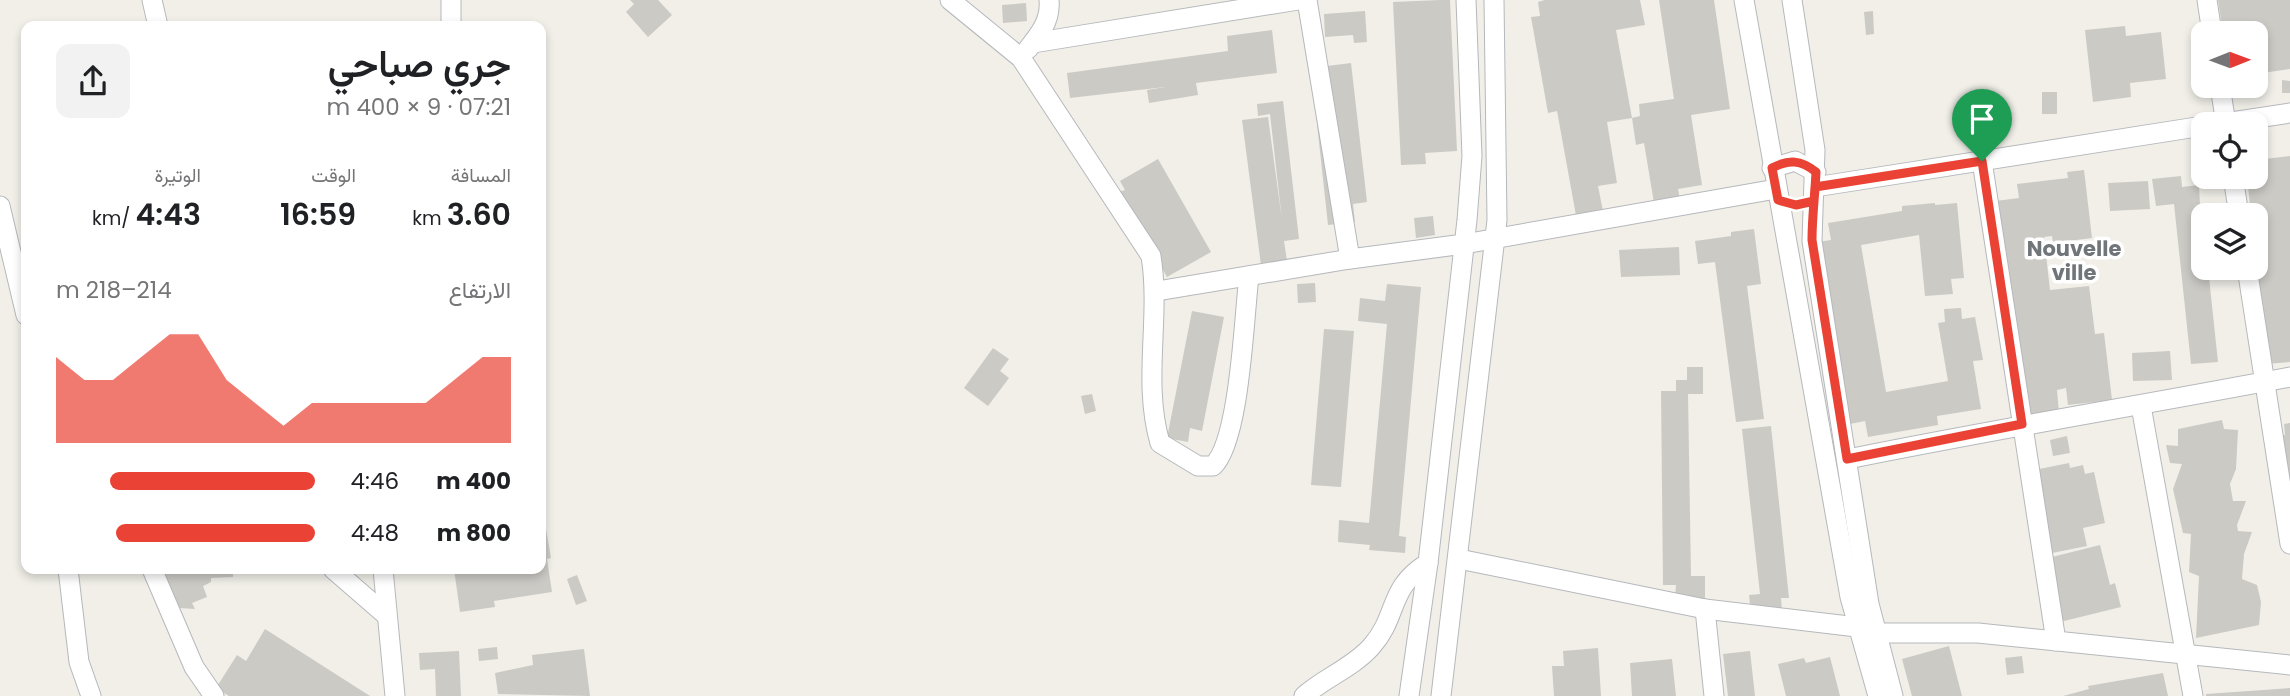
<!DOCTYPE html>
<html lang="ar">
<head>
<meta charset="utf-8">
<style>
  :root { --surface:#fff; --page:#f2f2f2; --text:#202124; --muted:#757577; --accent:#ea4335 }
  body { margin:0; font-family:Poppins,Vazirmatn,sans-serif; background:var(--page); color:var(--text); direction:rtl; height:100vh; display:flex; flex-direction:column; font-size:26px; white-space:nowrap }
  * { box-sizing:border-box; margin:0 }
  p { font-size:23px; color:var(--muted) }
  .icon { flex:none; width:38px; height:38px; fill:none; stroke:currentColor; stroke-width:2; stroke-linecap:round; stroke-linejoin:round }
  .map { position:relative; flex:1; overflow:hidden; direction:ltr }
  .drawer { position:absolute; left:21px; top:21px; width:525px; height:553px; display:flex; flex-direction:column; background:var(--surface); border-radius:14px; box-shadow:0 4px 10px #0003; direction:rtl }
  .drawer>* { flex:none }
  .needle { width:46px; rotate:89deg }
  .fabs { position:absolute; left:2191px; top:21px; display:grid; gap:14px }
  .fabs a { display:grid; place-items:center; width:77px; height:77px; border-radius:14px; background:var(--surface); box-shadow:0 4px 10px #0003; font-size:35px }
  .pin { position:absolute; display:grid; place-items:center; width:60px; height:60px; color:#fff; margin:-72px -30px; border-radius:50% 50% 50% 0; rotate:-45deg; box-shadow:0 0 7px #0007 }
  .pin .icon { rotate:45deg }
  .round { display:grid; place-items:center; flex:none; width:74px; height:74px; border-radius:14px; background:var(--page) }
  .overview { display:flex; align-items:center; justify-content:space-between; height:119px; padding:0 35px }
  h1 { font-size:38px; font-weight:600; line-height:52px }
  .stats { display:grid; grid-template-columns:repeat(3,1fr); gap:10px; height:119px; padding:7px 35px }
  .stats div { display:grid; align-content:center }
  .stats b { font-size:30px; font-weight:600 }
  .stats small { font-size:19px; font-weight:400 }
  .stats p { font-size:19px }
  .chart { height:196px; padding:14px 35px }
  .chart p { display:flex; justify-content:space-between }
  .chart svg { width:100%; height:126px; margin-top:7px; fill:var(--accent); opacity:.7 }
  ul { padding:0 35px; list-style:none; font-size:23px }
  li { display:grid; grid-template-columns:112px 84px 1fr; align-items:center; height:52px }
  li i { height:18px; border-radius:9px; background:var(--accent) }
  .map>svg:first-child { display:block }
  .building { fill:#cccac5 }
  .lines { fill:none; stroke-linecap:round; stroke-linejoin:round }
  .minor-casing { stroke:#b5b8bc; stroke-width:21 }
  .minor { stroke:#fff; stroke-width:19 }
  .route-casing { stroke:#fff; stroke-width:14 }
  .route { stroke:#ea4335; stroke-width:9 }
  .labels { text-anchor:middle; stroke-width:7; stroke-linejoin:round; paint-order:stroke }
  .quarter-label { font-size:21px; font-weight:bold; fill:#70757a; stroke:#fff }
</style>
</head>
<body>
<div class="map">
<svg width="2290" height="696" viewBox="0 0 2290 696">
  <rect width="100%" height="100%" fill="#f1efe8"/>
  <g class="building">
    <path d="M630 0H658L672 15 648 37 626 12 634 4Z"/>
    <path d="M1440 0H1450L1457 151 1425 153 1426 164 1401 165 1393 2Z"/>
    <path d="M1545 0H1640L1645 25 1616 30 1632 118 1607 122 1617 183 1598 186 1604 216 1577 221 1557 111 1548 113 1531 17 1540 16 1538 2Z"/>
    <path d="M1659 0H1714L1730 109 1691 115 1702 185 1678 189 1681 205 1655 209 1644 143 1636 145 1632 118 1640 116 1639 104 1674 99Z"/>
    <path d="M2218 0H2290V69L2256 74V33H2223Z"/>
    <path d="M1026 3 1027 21 1003 23 1002 5Z"/>
    <path d="M1365 11 1367 42 1354 43 1353 35 1325 37 1324 14Z"/>
    <path d="M1873 11 1874 34 1866 35 1864 12Z"/>
    <path d="M2125 26 2126 36 2161 32 2166 79 2130 83 2131 97 2093 102 2085 30Z"/>
    <path d="M1272 30 1277 73 1196 83 1198 95 1149 103 1147 90 1165 87 1070 98 1067 73 1228 51 1227 36Z"/>
    <path d="M1351 63 1367 202 1353 204 1355 222 1328 225 1311 68Z"/>
    <path d="M2282 80 2290 81V93H2282Z"/>
    <rect x="2042" y="92" width="15" height="22"/>
    <path d="M1283 101 1299 239 1284 241 1287 261 1261 265 1242 120 1268 117 1282 220 1270 114 1258 116 1257 104Z"/>
    <path d="M2290 156V362L2266 364 2256 267V215H2251L2247 177H2256V160Z"/>
    <path d="M1158 159 1211 252 1167 277 1119 192 1125 190 1120 181Z"/>
    <path d="M2084 170 2092 238 2053 243 2052 236 2044 237 2050 290 2089 286 2095 334 2104 333 2112 400 2068 405 2066 388 2057 390 2059 413 2013 418 1988 202 2019 198 2017 184 2068 178 2067 172Z"/>
    <path d="M2181 176 2182 187 2199 185 2203 268H2208L2218 362 2191 364 2174 204 2156 206 2152 179Z"/>
    <path d="M2148 181 2150 209 2110 211 2108 183Z"/>
    <path d="M1935 203V205L1957 203 1964 278 1951 279 1953 294 1925 296 1919 235 1861 245 1886 392 1948 381 1938 323 1945 322 1944 309 1961 308 1962 319 1975 317 1983 360 1973 361 1981 409 1937 416 1938 425 1868 437 1865 421 1850 424 1817 242 1831 240 1828 223 1902 211V206Z"/>
    <path d="M1433 216 1435 235 1416 238 1414 218Z"/>
    <path d="M1754 229 1761 284 1747 286 1764 419 1736 422 1715 262 1698 264 1695 241 1731 236V232Z"/>
    <path d="M1679 247 1680 275 1621 277 1619 250Z"/>
    <path d="M1315 283 1316 302 1298 303 1297 284Z"/>
    <path d="M1387 284 1421 287 1399 536 1406 537 1405 553 1369 550 1370 545 1338 542 1339 520 1369 523 1387 324 1358 321 1360 298 1385 301Z"/>
    <path d="M1192 311 1224 317 1202 431 1190 428 1188 442 1167 438Z"/>
    <path d="M1324 329 1354 331 1341 487 1311 485Z"/>
    <path d="M993 348 1009 359 1000 371 1009 378 988 406 964 388Z"/>
    <path d="M2170 351 2172 380 2133 381 2132 353Z"/>
    <path d="M1687 367H1703V394H1688L1691 576H1705V599H1675L1676 585H1663L1661 391H1676V380H1687Z"/>
    <path d="M1092 394 1096 411 1085 414 1081 396Z"/>
    <path d="M2222 420 2224 429 2238 430 2236 469 2230 484 2233 501H2246L2237 525 2238 531 2252 532 2244 554 2242 579 2257 585 2261 602 2259 625 2196 638 2199 576 2189 572 2191 534 2183 533 2173 489 2182 464 2170 463 2166 445 2178 446V429Z"/>
    <path d="M2290 423V532L2278 436 2285 435 2284 424Z"/>
    <path d="M1771 426 1789 598H1781L1782 612 1751 615 1749 595 1760 594 1742 429Z"/>
    <path d="M2067 436 2070 453 2053 456 2050 440Z"/>
    <path d="M2069 463 2070 468 2083 465 2085 474 2094 472 2105 523 2083 528 2087 546 2052 553 2025 472Z"/>
    <path d="M541 500 551 558 547 559 552 592 494 601 495 607 460 612 454 569H541Z"/>
    <path d="M2100 545 2110 585 2115 583 2121 607 2060 622 2047 571 2055 569 2052 557Z"/>
    <path d="M161 569H217L221 573 233 569V577L211 578V582L203 586 207 597 192 603 195 609 179 608Z"/>
    <path d="M577 575 587 601 576 605 567 579Z"/>
    <path d="M265 629 370 696H229L216 688 237 655 246 661Z"/>
    <path d="M1949 646 1962 696H1912L1902 659Z"/>
    <path d="M497 647 498 659 479 661 478 649Z"/>
    <path d="M1598 648 1601 696H1554L1552 666H1564L1563 651Z"/>
    <path d="M584 649 590 696 498 694 495 673 533 665 532 655Z"/>
    <path d="M459 651 461 696H436L435 669 420 670 419 653Z"/>
    <path d="M1750 651 1755 696H1728L1723 654Z"/>
    <path d="M2022 656 2024 673 2007 675 2005 658Z"/>
    <path d="M1830 657 1840 696H1786L1778 664 1804 658 1806 663Z"/>
    <path d="M1672 659 1676 696H1632L1630 663Z"/>
    <path d="M2163 673 2168 696H2063L2089 689 2088 686Z"/>
    <path d="M2290 688V696H2206V694Z"/>
  </g>
  <g class="lines">
    <defs>
      <g id="minor">
        <path d="M152 0 158 26"/>
        <path d="M950 0 1021 58 1151 256C1161 318 1142 381 1160 443L1198 466H1213C1240 441 1244 316 1249 276"/>
        <path d="M1307 0 1350 259"/>
        <path d="M1744 0 1850 597 1878 696"/>
        <path d="M1792 0 1815 150 1812 241 1869 604 1893 696"/>
        <path d="M2207 0 2212 33"/>
        <path d="M451 26V0"/>
        <path d="M1033 43 1298 0"/>
        <path d="M1028 49C1040 34 1051 20 1049 0"/>
        <path d="M2220 86 2226 124"/>
        <path d="M2218 124 2290 113"/>
        <path d="M1982 161 2056 641"/>
        <path d="M1772 168 1795 161 1816 172"/>
        <path d="M2233 177 2239 215"/>
        <path d="M1815 187 2203 126"/>
        <path d="M0 206 26 315"/>
        <path d="M2247 268 2290 544"/>
        <path d="M1157 291 1350 259 1464 244 1776 189"/>
        <path d="M2141 406 2193 696"/>
        <path d="M1848 459C1995 429 2143 405 2290 377"/>
        <path d="M1459 559 1705 609 1857 627 1876 633H1978L2290 665"/>
        <path d="M68 569 79 662 91 696"/>
        <path d="M152 569 194 667 214 696"/>
        <path d="M333 569 386 615"/>
        <path d="M383 569 395 696"/>
        <path d="M1705 609 1714 696"/>
        <path d="M1304 696C1324 678 1352 668 1371 647 1399 616 1387 588 1428 563"/>
        <path d="M1409 696 1428 563 1467 220 1472 156 1466 0"/>
        <path d="M1441 696 1497 220 1494 0"/>
      </g>
    </defs>
    <use href="#minor" class="minor-casing"/>
    <use href="#minor" class="minor"/>
  </g>
  <g class="lines">
    <defs>
      <path id="route" d="M1982 161 1815 187 1814 201 1796 205 1778 200 1772 168C1789 159 1801 160 1816 172 1815 195 1812 217 1812 240L1847 459 2022 424 1982 161"/>
    </defs>
    <use href="#route" class="route-casing"/>
    <use href="#route" class="route"/>
  </g>
  <g class="labels">
    <g class="quarter-label">
      <text x="2074" y="256">Nouvelle<tspan x="2074" dy="24">ville</tspan></text>
    </g>
  </g>
</svg>
<div class="fabs">
<a><svg class="needle" viewBox="-14 -14 28 28"><path d="M0-13l5 13h-10z" fill="#e53935"/><path d="M0 13l5-13h-10z" fill="#757577"/></svg></a>
<a><svg class="icon" aria-label="locate" viewBox="0 0 24 24"><circle cx="12" cy="12" r="6"/><path d="M12 2v4M12 18v4M2 12h4M18 12h4"/></svg></a>
<a><svg class="icon" aria-label="layers" viewBox="0 0 24 24"><path d="M12 4l9 5-9 5-9-5zM3 14l9 5 9-5"/></svg></a>
</div>
<div class="pin" style="left:1982px;top:161px;background:#1e9e55"><svg class="icon" aria-label="arrive" viewBox="0 0 24 24"><path d="M6 21V4h12l-3 4 3 4H6"/></svg></div>
<section class="drawer">
<div class="overview"><div><h1>جري صباحي</h1><p>07:21 · 9 × 400 m</p></div><a class="round"><svg class="icon" aria-label="share" viewBox="0 0 24 24"><path d="M12 15V3M7 8l5-5 5 5M5 13v7h14v-7"/></svg></a></div>
<div class="stats">
<div><p>المسافة</p><b>3.60<small> km</small></b></div>
<div><p>الوقت</p><b>16:59</b></div>
<div><p>الوتيرة</p><b>4:43<small> /km</small></b></div>
</div>
<div class="chart"><p><span>الارتفاع</span>214–218 m</p>
<svg viewBox="0 0 160 44" preserveAspectRatio="none"><path d="M0 44V14L10 22L20 22L30 14L40 6L50 6L60 22L70 30L80 38L90 30L100 30L110 30L120 30L130 30L140 22L150 14L160 14V44z"/></svg>
</div>
<ul>
<li><b>400 m</b>4:46<i style="width:79%"></i></li>
<li><b>800 m</b>4:48<i style="width:77%"></i></li>
</ul>
</section>
</div>
</body>
</html>
